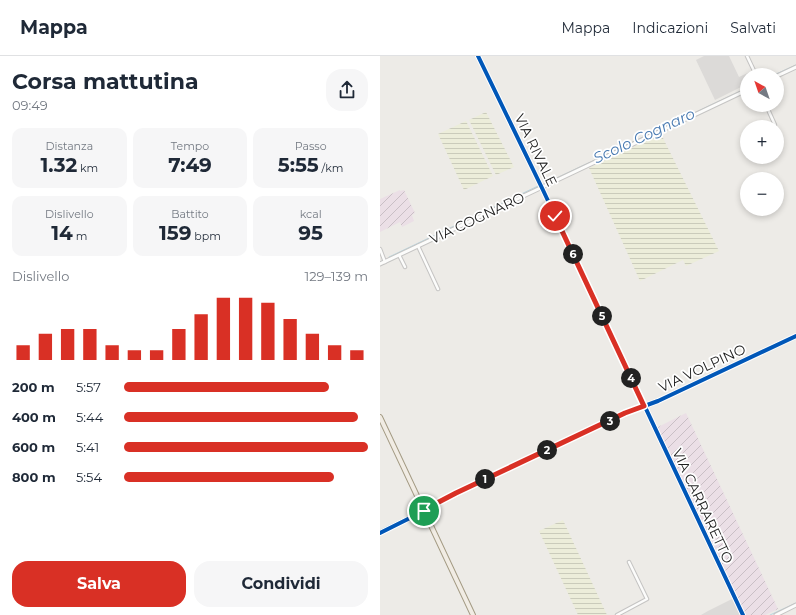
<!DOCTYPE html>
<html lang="it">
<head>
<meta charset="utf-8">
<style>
  :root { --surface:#fff; --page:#f6f6f7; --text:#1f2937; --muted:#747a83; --line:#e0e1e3; --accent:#d93025 }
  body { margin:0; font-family:Montserrat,sans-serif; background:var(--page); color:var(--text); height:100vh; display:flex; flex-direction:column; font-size:15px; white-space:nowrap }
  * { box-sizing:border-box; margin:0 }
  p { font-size:13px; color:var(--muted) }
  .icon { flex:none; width:22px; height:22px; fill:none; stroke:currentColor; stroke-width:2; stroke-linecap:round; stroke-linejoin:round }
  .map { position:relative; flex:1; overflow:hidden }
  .details { display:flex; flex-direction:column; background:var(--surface); width:380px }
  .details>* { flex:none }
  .needle { width:26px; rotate:320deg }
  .fabs { position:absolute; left:360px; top:12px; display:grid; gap:8px }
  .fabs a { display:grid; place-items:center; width:44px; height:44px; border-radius:50%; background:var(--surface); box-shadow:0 2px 6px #0003; font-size:20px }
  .pin { position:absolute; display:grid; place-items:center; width:34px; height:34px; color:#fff; margin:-17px; border:2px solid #fff; border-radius:50%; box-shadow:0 1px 4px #0007 }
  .km { position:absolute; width:20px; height:20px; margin:-10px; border-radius:50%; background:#222; color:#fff; font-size:11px; line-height:20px; text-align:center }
  .round { display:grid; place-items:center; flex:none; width:42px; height:42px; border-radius:16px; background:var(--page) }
  .overview { display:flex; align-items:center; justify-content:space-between; height:68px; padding:0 12px }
  h1 { font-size:22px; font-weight:700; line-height:30px }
  .figures { display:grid; grid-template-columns:repeat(3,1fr); gap:6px; height:68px; padding:4px 12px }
  .figures div { display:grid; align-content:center; border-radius:10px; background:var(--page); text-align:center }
  .figures b { font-size:20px; font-weight:700 }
  .figures small { font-size:11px; font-weight:400 }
  .figures p { font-size:11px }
  .chart { height:112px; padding:8px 12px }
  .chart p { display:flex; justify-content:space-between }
  .chart svg { width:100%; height:72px; margin-top:4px; stroke:var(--accent); stroke-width:6 }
  .cta { display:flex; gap:8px; margin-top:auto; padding:8px 12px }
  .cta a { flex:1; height:46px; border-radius:16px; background:var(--accent); color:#fff; font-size:16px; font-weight:700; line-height:46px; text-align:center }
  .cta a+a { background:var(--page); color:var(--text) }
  ul { padding:0 12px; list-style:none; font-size:13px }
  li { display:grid; grid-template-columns:64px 48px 1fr; align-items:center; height:30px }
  li i { height:10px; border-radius:5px; background:var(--accent) }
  header { display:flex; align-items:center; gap:24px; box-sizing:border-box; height:56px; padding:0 20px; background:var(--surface); border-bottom:1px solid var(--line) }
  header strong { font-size:19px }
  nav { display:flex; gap:22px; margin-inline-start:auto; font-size:14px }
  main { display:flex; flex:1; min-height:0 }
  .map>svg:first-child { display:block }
  .residential { fill:#dcdad8 }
  .industrial { fill:url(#industrial-furrows) }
  .farmland { fill:url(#farmland-rules) }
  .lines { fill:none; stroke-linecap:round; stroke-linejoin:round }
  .stream { stroke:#b9d7e1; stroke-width:1 }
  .minor-casing { stroke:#c5c4c3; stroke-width:4.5 }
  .tertiary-casing { stroke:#c5c4c3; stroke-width:5 }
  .primary-casing { stroke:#a39a83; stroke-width:6 }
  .minor { stroke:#fcfcfb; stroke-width:2.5 }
  .tertiary { stroke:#fcfcfb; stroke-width:3 }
  .primary { stroke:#f1ece4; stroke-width:4 }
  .cycleway-casing { stroke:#fff; stroke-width:6 }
  .cycleway { stroke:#0057b8; stroke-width:4 }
  .route-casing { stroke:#fff; stroke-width:8 }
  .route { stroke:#d93025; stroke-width:5 }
  .labels { text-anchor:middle; stroke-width:3.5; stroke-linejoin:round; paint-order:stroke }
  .street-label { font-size:14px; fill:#1e1e1e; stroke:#fff }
  .water-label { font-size:15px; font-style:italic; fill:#4779b1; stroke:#fff }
</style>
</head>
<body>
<header>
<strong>Mappa</strong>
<nav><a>Mappa</a><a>Indicazioni</a><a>Salvati</a></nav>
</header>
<main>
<section class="details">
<div class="overview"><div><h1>Corsa mattutina</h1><p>09:49</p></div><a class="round"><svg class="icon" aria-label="share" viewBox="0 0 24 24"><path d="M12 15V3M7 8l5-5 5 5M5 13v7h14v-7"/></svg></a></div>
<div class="figures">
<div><p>Distanza</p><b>1.32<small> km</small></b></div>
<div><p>Tempo</p><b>7:49</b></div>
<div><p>Passo</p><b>5:55<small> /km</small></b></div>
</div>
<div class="figures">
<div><p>Dislivello</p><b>14<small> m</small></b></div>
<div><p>Battito</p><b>159<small> bpm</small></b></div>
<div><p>kcal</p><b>95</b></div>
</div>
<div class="chart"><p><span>Dislivello</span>129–139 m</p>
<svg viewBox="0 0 160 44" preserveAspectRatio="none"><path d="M5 44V35M15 44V28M25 44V25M35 44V25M45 44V35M55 44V38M65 44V38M75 44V25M85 44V16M95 44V6M105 44V6M115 44V9M125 44V19M135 44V28M145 44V35M155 44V38"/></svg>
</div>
<ul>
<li><b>200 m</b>5:57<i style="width:84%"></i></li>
<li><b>400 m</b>5:44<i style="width:96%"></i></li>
<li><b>600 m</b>5:41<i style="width:100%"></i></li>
<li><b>800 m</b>5:54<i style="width:86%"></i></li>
</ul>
<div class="cta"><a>Salva</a><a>Condividi</a></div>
</section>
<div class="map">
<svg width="416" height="559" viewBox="0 0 416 559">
  <defs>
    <pattern id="industrial-furrows" width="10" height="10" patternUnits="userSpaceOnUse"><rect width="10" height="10" fill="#ebdfe6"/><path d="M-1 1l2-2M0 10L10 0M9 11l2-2" fill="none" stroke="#c9bfc5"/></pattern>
    <pattern id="farmland-rules" width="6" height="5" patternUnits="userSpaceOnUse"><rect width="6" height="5" fill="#ecedda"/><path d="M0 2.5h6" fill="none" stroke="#cacbbb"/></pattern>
  </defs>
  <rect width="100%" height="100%" fill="#edebe7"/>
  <g class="residential">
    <path d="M324 0H349L359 21 372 15 374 19H367V30H363L335 44 316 4Z"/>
    <path d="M352 543 361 559H321L328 555Z"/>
  </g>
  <g class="industrial">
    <path d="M20 134V135L24 134 35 157 32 159 34 165 22 171 20 166 0 176V143Z"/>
    <path d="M306 357 398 553 385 559H365L276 372Z"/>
  </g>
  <g class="farmland">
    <path d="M106 56 134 111 116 119 89 64Z"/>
    <path d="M86 65 113 120 84 134 58 78Z"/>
    <path d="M281 78 339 195 306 210 303 204 260 225 209 112Z"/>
    <path d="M183 464 227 559H198L159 475Z"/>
  </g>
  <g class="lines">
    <g class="stream">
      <path d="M394 19 416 9"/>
      <path d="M162 129 367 32"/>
      <path d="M9 201 158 130"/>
      <path d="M0 206 1 205"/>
      <path d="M275 345 416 278"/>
      <path d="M245 355 263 348"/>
      <path d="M45 452 67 439 230 363"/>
      <path d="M0 474 41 454"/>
      <path d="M390 559 416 547"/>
    </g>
    <defs>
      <g id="minor">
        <path d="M367 0 376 19"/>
        <path d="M386 49 395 69"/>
        <path d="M38 190 58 233"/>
        <path d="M0 193 5 206"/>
        <path d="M19 199 25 211"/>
        <path d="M237 559 267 543 249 506"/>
      </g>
      <g id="tertiary">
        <path d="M98 0 162 132 363 559"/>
        <path d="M397 20 416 11"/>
        <path d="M0 208 367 34"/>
        <path d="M0 477 44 455 61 445 245 357 278 345 416 280"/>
        <path d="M396 559 416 549"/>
      </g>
      <path id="primary" d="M0 361 93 559"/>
    </defs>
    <use href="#minor" class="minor-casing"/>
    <use href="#tertiary" class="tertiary-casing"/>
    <use href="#primary" class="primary-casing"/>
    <use href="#minor" class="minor"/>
    <use href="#tertiary" class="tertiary"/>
    <use href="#primary" class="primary"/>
    <defs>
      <g id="cycleway">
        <path d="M98 0 162 132 363 559"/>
        <path d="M0 477 44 455 61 445 245 357 278 345 416 280"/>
      </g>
    </defs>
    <use href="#cycleway" class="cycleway-casing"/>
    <use href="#cycleway" class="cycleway"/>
  </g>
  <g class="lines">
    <defs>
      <path id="route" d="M44 455 55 448 76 437 245 357 264 350 175 160"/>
    </defs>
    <use href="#route" class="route-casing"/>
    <use href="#route" class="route"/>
  </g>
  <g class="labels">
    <g class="street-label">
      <text transform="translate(156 94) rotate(64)" y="5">VIA RIVALE</text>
      <text transform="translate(97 162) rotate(-25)" y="5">VIA COGNARO</text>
      <text transform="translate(322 312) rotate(-25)" y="5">VIA VOLPINO</text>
      <text transform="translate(323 450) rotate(65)" y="5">VIA CARRARETTO</text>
    </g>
    <g class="water-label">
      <text transform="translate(264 80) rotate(-25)" y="5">Scolo Cognaro</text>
    </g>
  </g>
</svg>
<div class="fabs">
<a><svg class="needle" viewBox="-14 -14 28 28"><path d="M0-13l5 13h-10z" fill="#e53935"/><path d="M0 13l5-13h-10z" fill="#747a83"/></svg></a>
<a>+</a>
<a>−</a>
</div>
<div class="pin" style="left:44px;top:455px;background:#1e9e55"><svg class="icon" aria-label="arrive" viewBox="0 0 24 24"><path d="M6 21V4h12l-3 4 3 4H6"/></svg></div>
<div class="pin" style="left:175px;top:160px;background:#d93025"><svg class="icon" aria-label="check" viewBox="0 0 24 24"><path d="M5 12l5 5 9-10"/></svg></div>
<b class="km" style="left:105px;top:423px">1</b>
<b class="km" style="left:167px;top:394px">2</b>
<b class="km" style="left:230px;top:365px">3</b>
<b class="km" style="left:251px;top:322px">4</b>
<b class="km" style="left:222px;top:260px">5</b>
<b class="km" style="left:193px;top:198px">6</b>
</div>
</main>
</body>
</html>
